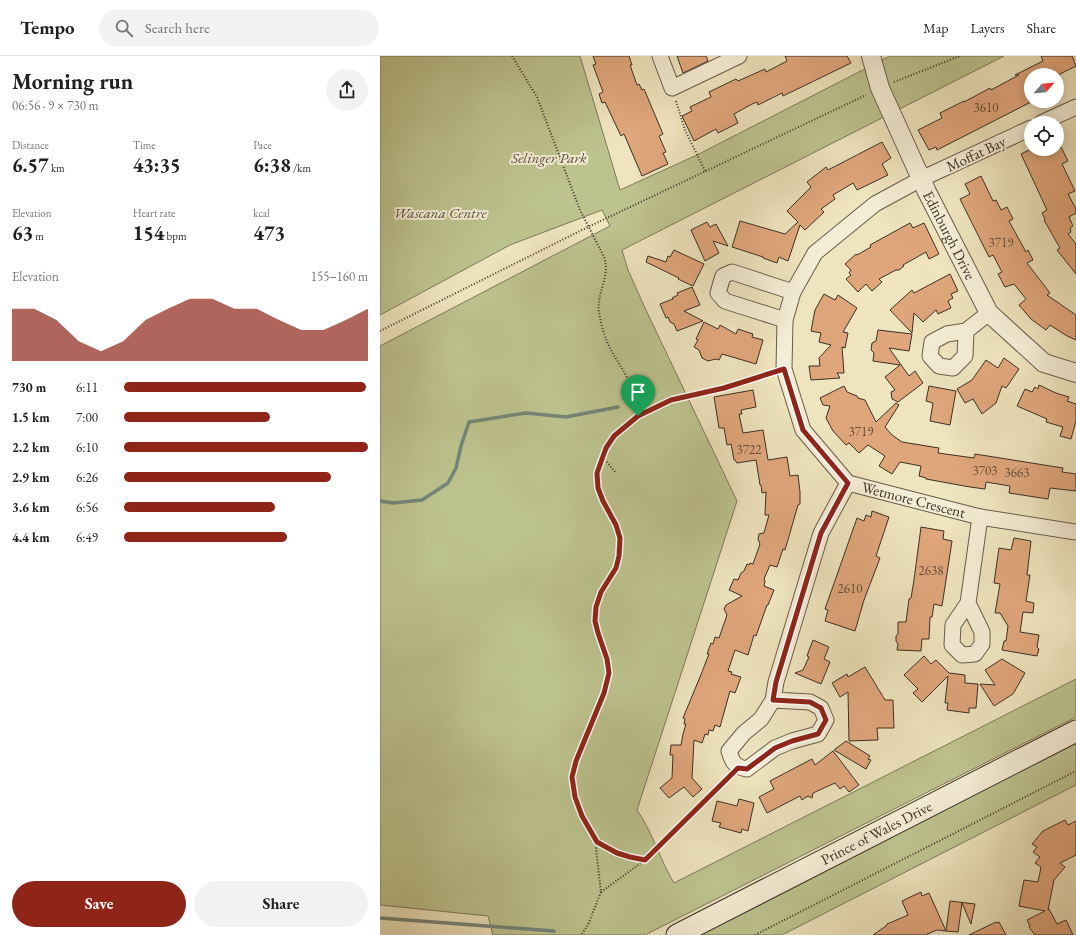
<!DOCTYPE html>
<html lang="en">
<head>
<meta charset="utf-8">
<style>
  :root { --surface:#fff; --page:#f2f2f2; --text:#202124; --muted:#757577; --line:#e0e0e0; --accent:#8f2418 }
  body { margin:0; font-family:"EB Garamond",serif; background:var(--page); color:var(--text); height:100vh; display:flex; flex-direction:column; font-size:15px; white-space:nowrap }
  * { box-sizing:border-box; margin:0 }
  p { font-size:13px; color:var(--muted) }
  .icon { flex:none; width:22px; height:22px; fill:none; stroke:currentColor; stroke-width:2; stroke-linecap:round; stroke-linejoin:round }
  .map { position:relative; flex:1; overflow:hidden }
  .drawer { display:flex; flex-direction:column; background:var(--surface); width:380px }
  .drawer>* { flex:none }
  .needle { width:26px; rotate:63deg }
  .tools { position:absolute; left:644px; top:12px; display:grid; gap:8px }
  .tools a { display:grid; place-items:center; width:40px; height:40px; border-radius:50%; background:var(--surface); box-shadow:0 2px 10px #0003; font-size:20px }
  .pin { position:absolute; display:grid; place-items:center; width:34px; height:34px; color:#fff; margin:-41px -17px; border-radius:50% 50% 50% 0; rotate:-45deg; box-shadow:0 0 4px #0007 }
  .pin .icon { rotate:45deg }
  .round { display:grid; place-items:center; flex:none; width:42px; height:42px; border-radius:21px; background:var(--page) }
  .head { display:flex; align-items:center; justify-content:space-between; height:68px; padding:0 12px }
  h1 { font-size:22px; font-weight:700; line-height:30px }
  .stats { display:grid; grid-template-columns:repeat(3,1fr); gap:6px; height:68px; padding:4px 12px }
  .stats div { display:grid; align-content:center }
  .stats b { font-size:20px; font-weight:700 }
  .stats small { font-size:11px; font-weight:400 }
  .stats p { font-size:11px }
  .chart { height:112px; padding:8px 12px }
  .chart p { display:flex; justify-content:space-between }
  .chart svg { width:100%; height:72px; margin-top:4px; fill:var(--accent); opacity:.7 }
  .cta { display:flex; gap:8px; margin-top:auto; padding:8px 12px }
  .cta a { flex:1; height:46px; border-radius:24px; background:var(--accent); color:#fff; font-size:16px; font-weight:700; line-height:46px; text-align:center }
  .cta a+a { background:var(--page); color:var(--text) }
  ul { padding:0 12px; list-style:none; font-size:13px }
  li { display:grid; grid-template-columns:64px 48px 1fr; align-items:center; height:30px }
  li i { height:10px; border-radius:5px; background:var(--accent) }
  header { display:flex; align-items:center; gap:24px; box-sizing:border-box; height:56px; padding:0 20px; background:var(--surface); border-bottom:1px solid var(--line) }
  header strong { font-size:19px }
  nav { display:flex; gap:22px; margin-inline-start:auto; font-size:14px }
  .search { width:280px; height:36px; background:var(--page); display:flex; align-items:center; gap:10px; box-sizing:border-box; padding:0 14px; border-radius:22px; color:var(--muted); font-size:15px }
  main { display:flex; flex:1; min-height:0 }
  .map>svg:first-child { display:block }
  .green { fill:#bdc38e; stroke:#7c795a }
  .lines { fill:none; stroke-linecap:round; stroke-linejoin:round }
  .stream { stroke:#748577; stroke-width:3.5 }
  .building { fill:#e0a67b; stroke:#3c2f26 }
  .minor-casing { stroke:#685c4c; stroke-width:17 }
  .tertiary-casing { stroke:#685c4c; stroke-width:20 }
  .secondary-casing { stroke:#3c2f26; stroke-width:23 }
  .path { stroke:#3c2f26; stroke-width:2; stroke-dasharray:1 2; stroke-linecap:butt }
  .minor { stroke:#f4edd5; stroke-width:15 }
  .tertiary { stroke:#f4edd5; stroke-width:18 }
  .secondary { stroke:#f4edd5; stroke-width:21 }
  .route-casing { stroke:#fff; stroke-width:8 }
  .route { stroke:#8f2418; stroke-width:5 }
  .labels { text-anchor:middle; stroke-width:4; stroke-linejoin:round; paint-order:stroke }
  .number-label { font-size:13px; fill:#654d3b }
  .street-label { font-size:15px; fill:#3c2f26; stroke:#f4edd5 }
  .park-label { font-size:15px; font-style:italic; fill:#564d3b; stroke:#f4edd5 }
</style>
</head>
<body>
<header>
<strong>Tempo</strong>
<div class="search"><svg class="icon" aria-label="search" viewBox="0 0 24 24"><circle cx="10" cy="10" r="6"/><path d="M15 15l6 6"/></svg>Search here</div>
<nav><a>Map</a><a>Layers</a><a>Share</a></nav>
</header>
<main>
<section class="drawer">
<div class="head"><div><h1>Morning run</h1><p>06:56 · 9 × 730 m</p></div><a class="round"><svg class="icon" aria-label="share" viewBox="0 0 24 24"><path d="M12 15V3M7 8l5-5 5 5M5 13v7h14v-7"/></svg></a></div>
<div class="stats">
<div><p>Distance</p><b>6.57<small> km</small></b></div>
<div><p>Time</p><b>43:35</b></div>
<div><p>Pace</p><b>6:38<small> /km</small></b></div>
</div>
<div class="stats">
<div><p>Elevation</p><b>63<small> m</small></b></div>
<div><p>Heart rate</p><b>154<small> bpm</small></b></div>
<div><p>kcal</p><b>473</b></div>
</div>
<div class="chart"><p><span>Elevation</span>155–160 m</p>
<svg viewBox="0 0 160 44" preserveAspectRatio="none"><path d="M0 44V12L10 12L20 19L30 32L40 38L50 32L60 19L70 12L80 6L90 6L100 12L110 12L120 19L130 25L140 25L150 19L160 12V44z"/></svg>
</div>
<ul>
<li><b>730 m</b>6:11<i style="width:99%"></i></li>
<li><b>1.5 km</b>7:00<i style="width:60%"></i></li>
<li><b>2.2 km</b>6:10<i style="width:100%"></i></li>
<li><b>2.9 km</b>6:26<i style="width:85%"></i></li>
<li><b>3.6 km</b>6:56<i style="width:62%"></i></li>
<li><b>4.4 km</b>6:49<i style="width:67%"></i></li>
</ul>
<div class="cta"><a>Save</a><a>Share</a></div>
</section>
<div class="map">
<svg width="696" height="879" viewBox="0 0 696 879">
  <rect width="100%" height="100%" fill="#eee4be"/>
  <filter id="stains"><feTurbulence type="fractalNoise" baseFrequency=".005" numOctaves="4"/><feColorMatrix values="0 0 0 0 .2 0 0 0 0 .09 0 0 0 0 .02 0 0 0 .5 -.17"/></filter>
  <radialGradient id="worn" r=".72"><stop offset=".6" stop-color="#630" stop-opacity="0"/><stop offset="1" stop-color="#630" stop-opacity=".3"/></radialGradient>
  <g class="green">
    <path d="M0 0H200L240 134 317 99 510 0H624L242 194 248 214 265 252 357 445 257 754C273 777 280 804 294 827L696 623V661L265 879H113L108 860 0 849V290L230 170 222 154 130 189 0 259Z"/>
    <path d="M696 680V729L402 879H306Z"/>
  </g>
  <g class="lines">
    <g class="stream">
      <path d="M0 445 13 447 42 444 68 427 76 412 81 390 89 366 146 357 186 361 238 351"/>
      <path d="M0 862 174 875"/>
    </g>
  </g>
  <g class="building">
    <path d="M213 0H249L252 9H250L257 29 259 28 262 34 264 33 283 78 279 80 286 96 283 97 288 108 262 120 244 78 241 80 225 46 222 47 219 38 223 36 213 9 216 8Z"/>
    <path d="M297 0H326L328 5 303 17Z"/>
    <path d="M405 0H467L471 7 403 40 402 37 378 49 377 46 372 48 354 58 358 67 338 77 336 73 314 85 302 60 312 55 310 51 331 41 329 36 356 23 358 25 385 13 386 16 407 5Z"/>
    <path d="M661 0H692L696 10 678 19H651V46L557 94 556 91 549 94 538 74 562 62 560 57 584 45V46L610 32 611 34 639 19H635L663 5Z"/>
    <path d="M502 86 511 102 502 108 508 119 477 134 473 127 453 139 455 143 441 153 444 156 425 174 420 169 408 205 399 201 397 207 383 202V201L352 191 360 165 405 178 418 166 407 155 431 131 427 126 446 111 448 114Z"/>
    <path d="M681 91 688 105 682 108 695 135 688 138 696 153V157L689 161 693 170 690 172 691 176 688 178 696 188V218L677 194 680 192 664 164 665 163 662 157 667 154 641 98 651 93H668L670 96Z"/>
    <path d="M601 120 613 145 616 144 621 154 627 151 633 163 629 165 646 196 648 194 653 204 647 207 670 237 667 239 696 259V284L687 280 670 269 666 274 651 263 639 249 646 243 634 228 625 231 618 218 622 216 613 199 609 201 580 143 590 138 585 128Z"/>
    <path d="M327 166 330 171 336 168 348 190 333 185 339 197 325 205 311 174Z"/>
    <path d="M530 167 533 172 544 167 559 198 549 203 546 196 523 209 524 210 519 214H516L499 223 502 226 492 235 486 228 478 236 466 223 471 219 469 217 471 214 465 208 476 198 477 199 491 191 490 189Z"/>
    <path d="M294 194 324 208 313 230 298 223 299 222 266 206 268 200 286 206 288 200 290 201Z"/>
    <path d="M570 218 578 235 571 238 573 242 568 245 571 252 558 258 556 254 543 266 534 257 532 277 510 254 532 234 534 237Z"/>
    <path d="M312 231 320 249 304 255 323 265 297 275 294 268 290 266 288 261 286 262 280 248 293 243 292 242 298 239 297 237Z"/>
    <path d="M444 238 455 244 458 239 477 252 463 276 468 277 465 292 462 291 464 317H457L460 322 431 324 429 310H440L439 302 451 289 439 286 441 277 431 275 435 254Z"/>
    <path d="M324 266 338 273 340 269 356 278 358 273 373 278 372 281 383 284 376 308 342 298 339 304 336 303 328 305 322 302 319 294 314 291 318 284 316 283Z"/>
    <path d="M498 274 532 278 529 295 509 292 529 320 535 315 543 327 518 346 512 343 511 336 515 334 505 321 520 309 493 305 494 297 491 294 492 287 496 285Z"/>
    <path d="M624 302 639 313 626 332 622 330 616 347 602 358 593 343 585 347 577 333 592 324 606 304 618 312Z"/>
    <path d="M659 329 676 337 689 341 687 345 696 348V365L691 383 680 380 683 371 666 366 667 363 637 350 645 333 652 336 655 331 658 333Z"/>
    <path d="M464 330 467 336 477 340 478 342 485 344 496 366 516 347 519 349 505 371 512 379 522 386 559 392 558 397 594 402 595 398 683 412 682 416 696 418V435L670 432 668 443 629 437 630 430 606 426 605 433 590 431 546 423V422L539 420 541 410 520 406 512 418 499 410 505 400 488 389 479 397 469 387 466 389 453 375 446 362 450 350 443 349 440 342Z"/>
    <path d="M549 330 576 335 570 369 550 365 553 347 546 345Z"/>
    <path d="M373 334 376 351 361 354 362 358H359L363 377 383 374 388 404 407 401 410 420 418 419 420 436V448L418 449 405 494 403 493 397 511 390 509 384 523 385 525 384 530 394 534 388 549H387L376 580 374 579 368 599 355 594 348 615 352 616 351 618 361 621 355 637 350 635 340 671 335 669 333 675 329 674 328 679 325 678 322 687 314 684 312 722 322 733 313 741 304 731 289 742 280 732 292 722 293 699H290L291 689H301L303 678 306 668H304L305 663 303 662 320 621 329 598H327L331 587 333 588 335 581 339 582 347 559 344 553 346 549 362 540 349 534 354 523 358 524 361 517 364 515 367 508 369 509 370 507 373 508 380 488 378 483 379 478 384 477 389 459H385L386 436 382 437 381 429H380L376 404 357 407 355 404H354L351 388 347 389 344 372H339L334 341Z"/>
    <path d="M492 455 509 461 496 500 500 502 484 544 475 575 445 565 448 554 445 553 477 462 484 465 486 459 491 461Z"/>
    <path d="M541 471 564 475 563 483 572 485 562 550 554 548 552 561H550L549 583H542L541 595 517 594 518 588 516 585V580L518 578V566H526L529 543 531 542 534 524Z"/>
    <path d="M634 482 651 485 647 519H650L646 545 654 547 653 557 643 556 640 576 659 579 657 591 659 593 657 600 622 594 624 585H626L628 570 620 557H615L620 528 614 527 619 492 631 494Z"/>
    <path d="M433 584 449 591 444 603 450 606 441 628 415 617 423 614 429 601 427 600Z"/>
    <path d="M544 600 551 608 556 604 569 617 585 619V627L598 628 596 652H589V657L567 654 568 647H565L568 620 542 646 533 637 538 633 524 619Z"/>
    <path d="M622 603 645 617 633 638 614 650 600 628 615 629 605 614Z"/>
    <path d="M485 611 505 644H513L514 672H497L498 684 469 685 468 636 460 641 452 627 467 618 468 621Z"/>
    <path d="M466 685 490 700 488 703 491 704 486 713 454 694Z"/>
    <path d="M453 695 479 729 469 736 464 730 460 733 455 727 433 737 432 742 428 740 422 744 420 740 387 757 379 741 394 733 390 725 432 703 435 709Z"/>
    <path d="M359 743 374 747 368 775 362 773 361 777 339 771 341 767 332 765 337 745 357 750Z"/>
    <path d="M685 764 688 769 696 765V799L680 807 685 811 674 824 668 854 669 853 677 868 686 864 693 879H655L649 871 650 870 647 864 665 855 639 850 644 824 658 826 661 811 655 807 660 801 653 796 657 791 652 788 663 775Z"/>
    <path d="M541 836 542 840 549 837 566 875 557 874 545 879H493L506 870 507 868 512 866 528 859 522 845Z"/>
    <path d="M570 845 595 848 591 868 582 847 578 876 566 875Z"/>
    <path d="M616 866 617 867 619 866 626 879H589Z"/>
  </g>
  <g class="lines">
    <defs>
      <g id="minor">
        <path d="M280 0 292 32 359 0"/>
        <path d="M661 67 696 51"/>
        <path id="s1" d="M651 72 541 123 495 148 435 197 413 236 405 264 404 313 423 374 468 427 600 461 696 476"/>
        <path d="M405 264 345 245 338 237 343 220 352 216 413 236"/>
        <path d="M586 275 585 300 573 312 559 310 550 300 552 286 567 278 586 275 609 257"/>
        <path d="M588 547 602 576V588L595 598 582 599 572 589 573 569 588 547 600 461"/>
        <path d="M393 644 430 646 441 652 446 664 438 678 412 685 395 692 367 713C355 711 352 706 349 695L364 677 381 663 393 644 396 626 441 477 468 427"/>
      </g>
      <g id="tertiary">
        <path id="s2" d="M491 0 500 32 547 136 609 257 664 307 696 317"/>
      </g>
      <g id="secondary">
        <path id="s3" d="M297 879 696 675"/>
      </g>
    </defs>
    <use href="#minor" class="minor-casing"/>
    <use href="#tertiary" class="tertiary-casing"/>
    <use href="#secondary" class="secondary-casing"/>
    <g class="path">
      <path d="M132 0 157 41 200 154 224 201C231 221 216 237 219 256 221 269 225 283 231 294 238 307 247 319 252 332 256 340 256 351 258 360L235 380 226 392 217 417 218 431 223 445 236 469 240 482 239 500 236 512 221 536 216 551 215 565 218 577 227 603 229 617 224 637 196 705 192 721 195 741 202 760 217 786 216 793 221 836 208 869 201 879"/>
      <path d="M514 26 580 0"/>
      <path d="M296 45 305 74 325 115"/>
      <path d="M0 275 208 171 486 39"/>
      <path d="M258 360 291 344 344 332 391 317"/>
      <path d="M223 401 236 417"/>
      <path d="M217 786C233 794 247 801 265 804"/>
      <path d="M221 836 265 804 350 720"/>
      <path d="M375 879 696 715"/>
    </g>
    <use href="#minor" class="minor"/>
    <use href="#tertiary" class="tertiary"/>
    <use href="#secondary" class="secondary"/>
  </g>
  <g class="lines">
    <defs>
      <path id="route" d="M404 313 423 374 468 427 441 477 396 626 393 644 430 646 441 652 446 664 438 678 412 685 395 692 367 713 358 712 265 804 250 801 237 797 217 786 202 760 195 741 192 721 196 705 224 637 229 617 227 603 218 577 215 565 216 551 221 536 236 512 239 500 240 482 236 469 223 445 218 432 217 417 226 392 234 380 258 360 291 344 344 332Z"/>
    </defs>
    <use href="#route" class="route-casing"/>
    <use href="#route" class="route"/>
  </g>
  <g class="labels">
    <g class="number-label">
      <text x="606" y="56">3610</text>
      <text x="621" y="191">3719</text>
      <text x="481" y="380">3719</text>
      <text x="369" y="398">3722</text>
      <text x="605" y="419">3703</text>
      <text x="637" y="421">3663</text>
      <text x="551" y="519">2638</text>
      <text x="470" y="537">2610</text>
    </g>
    <g class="street-label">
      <text transform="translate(596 98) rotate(-25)" y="5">Moffat Bay</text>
      <text dy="5" stroke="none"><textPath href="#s2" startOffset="196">Edinburgh Drive</textPath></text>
      <text dy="5" stroke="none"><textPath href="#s1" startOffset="575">Wetmore Crescent</textPath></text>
      <text dy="5" stroke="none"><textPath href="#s3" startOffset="224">Prince of Wales Drive</textPath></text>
    </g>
    <g class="park-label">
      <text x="169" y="107">Selinger Park</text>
      <text x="60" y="162">Wascana Centre</text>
    </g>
  </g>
  <rect width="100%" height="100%" filter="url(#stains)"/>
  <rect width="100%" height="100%" fill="url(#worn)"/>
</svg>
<div class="tools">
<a><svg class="needle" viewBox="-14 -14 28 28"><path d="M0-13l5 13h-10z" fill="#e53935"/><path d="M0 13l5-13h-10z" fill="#757577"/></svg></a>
<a><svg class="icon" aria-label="locate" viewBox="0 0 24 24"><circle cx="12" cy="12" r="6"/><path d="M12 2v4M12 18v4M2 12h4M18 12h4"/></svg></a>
</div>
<div class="pin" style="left:258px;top:360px;background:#1e9e55"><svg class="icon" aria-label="arrive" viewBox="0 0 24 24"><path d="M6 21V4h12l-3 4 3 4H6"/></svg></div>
</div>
</main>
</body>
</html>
